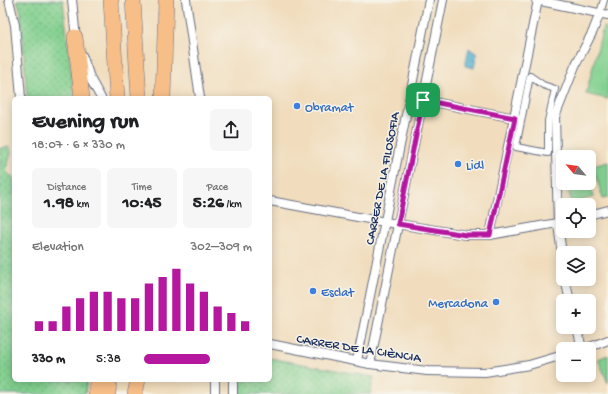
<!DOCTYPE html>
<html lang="en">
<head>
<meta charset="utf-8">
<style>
  :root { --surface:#fff; --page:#f6f6f6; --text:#202124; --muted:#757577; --accent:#b5179e }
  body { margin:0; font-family:"Gochi Hand",sans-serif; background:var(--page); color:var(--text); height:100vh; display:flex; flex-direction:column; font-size:15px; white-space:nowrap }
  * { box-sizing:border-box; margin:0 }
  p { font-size:13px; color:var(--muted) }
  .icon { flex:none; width:22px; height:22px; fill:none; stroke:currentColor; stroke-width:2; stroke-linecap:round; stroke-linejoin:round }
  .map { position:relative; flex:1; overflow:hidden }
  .details { position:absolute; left:12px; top:96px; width:260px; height:286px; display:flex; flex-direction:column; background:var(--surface); border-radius:6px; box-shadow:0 2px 10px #0003 }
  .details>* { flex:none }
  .needle { width:26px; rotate:299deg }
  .controls { position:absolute; left:556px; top:150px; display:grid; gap:8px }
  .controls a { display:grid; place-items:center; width:40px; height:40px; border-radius:6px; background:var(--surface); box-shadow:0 2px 10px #0003; font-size:20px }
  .pin { position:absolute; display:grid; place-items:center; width:34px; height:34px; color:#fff; margin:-17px; border-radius:8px; box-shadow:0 2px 6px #0006 }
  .round { display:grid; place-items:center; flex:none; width:42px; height:42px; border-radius:6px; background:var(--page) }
  .head { display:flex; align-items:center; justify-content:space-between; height:68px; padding:0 20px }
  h1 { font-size:22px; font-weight:700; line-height:30px }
  .figures { display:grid; grid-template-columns:repeat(3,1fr); gap:6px; height:68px; padding:4px 20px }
  .figures div { display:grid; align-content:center; border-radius:6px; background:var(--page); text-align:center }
  .figures b { font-size:17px; font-weight:700 }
  .figures small { font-size:11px; font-weight:400 }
  .figures p { font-size:11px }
  .chart { height:112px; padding:8px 20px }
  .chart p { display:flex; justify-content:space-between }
  .chart svg { width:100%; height:72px; margin-top:4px; stroke:var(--accent); stroke-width:6 }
  ul { padding:0 20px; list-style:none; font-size:13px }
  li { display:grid; grid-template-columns:64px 48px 1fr; align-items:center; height:30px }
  li i { height:10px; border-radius:5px; background:var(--accent) }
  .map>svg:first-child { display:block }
  .grass { fill:url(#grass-dots); stroke:#4e8076 }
  .garden { fill:#82d08f; stroke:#4e8076 }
  .water { fill:url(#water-ripples); stroke:#357096 }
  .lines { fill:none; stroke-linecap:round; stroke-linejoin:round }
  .pedestrian-casing { stroke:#666c7f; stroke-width:8 }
  .minor-casing { stroke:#666c7f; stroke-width:10 }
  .motorway-casing { stroke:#666c7f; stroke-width:16 }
  .pedestrian { stroke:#fff; stroke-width:6 }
  .minor { stroke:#fff; stroke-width:8 }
  .motorway { stroke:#f7be88; stroke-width:15 }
  .route-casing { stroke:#fff; stroke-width:8 }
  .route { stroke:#b5179e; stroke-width:5 }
  .shop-dot { fill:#3f7fe0; stroke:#f7f3e8; stroke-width:1.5 }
  .labels { text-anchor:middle; stroke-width:3; stroke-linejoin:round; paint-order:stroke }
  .shop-label { font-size:13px; fill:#366cbe; stroke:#f7f3e8; text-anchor:start }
  .street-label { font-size:13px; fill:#1b2f5e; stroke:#f7f3e8 }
</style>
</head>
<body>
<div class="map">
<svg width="608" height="394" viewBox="0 0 608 394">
  <defs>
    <pattern id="grass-dots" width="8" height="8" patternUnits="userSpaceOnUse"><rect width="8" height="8" fill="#82d08f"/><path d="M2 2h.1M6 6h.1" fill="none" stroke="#6aa978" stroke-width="1.8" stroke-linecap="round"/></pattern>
    <pattern id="water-ripples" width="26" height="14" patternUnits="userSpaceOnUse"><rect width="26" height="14" fill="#4fb0ce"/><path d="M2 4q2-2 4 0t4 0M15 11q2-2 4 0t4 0" fill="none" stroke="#4190aa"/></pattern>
  </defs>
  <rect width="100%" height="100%" fill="#f7f3e8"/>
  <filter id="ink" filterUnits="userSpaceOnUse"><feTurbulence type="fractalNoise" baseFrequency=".025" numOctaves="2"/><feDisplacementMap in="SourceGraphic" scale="8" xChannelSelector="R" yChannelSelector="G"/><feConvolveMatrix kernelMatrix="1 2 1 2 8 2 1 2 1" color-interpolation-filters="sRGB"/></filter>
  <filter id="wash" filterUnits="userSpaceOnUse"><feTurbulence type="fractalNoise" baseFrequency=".012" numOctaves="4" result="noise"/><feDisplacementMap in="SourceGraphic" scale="16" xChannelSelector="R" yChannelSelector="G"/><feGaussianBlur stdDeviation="0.9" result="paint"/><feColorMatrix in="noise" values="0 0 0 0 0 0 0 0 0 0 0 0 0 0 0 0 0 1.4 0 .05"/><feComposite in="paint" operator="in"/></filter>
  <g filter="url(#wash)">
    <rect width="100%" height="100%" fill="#f1ddbd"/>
    <g class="grass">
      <path d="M17 0H63L74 98H27L21 13Z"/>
      <path d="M10 147 11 153 6 171 14 179V380H87L85 394H0V148Z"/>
      <path d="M270 358 374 377 370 394H239V380H270Z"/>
    </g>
    <g class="garden">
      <path d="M603 27 608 29V99L586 94Z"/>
      <path d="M608 162V197L603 199 593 166Z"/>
      <path d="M589 181 593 197 572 203 566 183H589Z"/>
      <path d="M608 355V383L598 359Z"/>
    </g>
    <path class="water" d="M469 48 477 54 474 68 465 66Z"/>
  </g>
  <g filter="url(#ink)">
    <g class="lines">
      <defs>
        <g id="pedestrian">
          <path d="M600 13 604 0"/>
          <path d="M530 76 543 85 555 89 548 121V153L516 147Z"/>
        </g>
        <g id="minor">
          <path d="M9 0 15 25 21 98"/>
          <path d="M72 0 76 39"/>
          <path d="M186 0 200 98"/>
          <path d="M536 0 608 15"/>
          <path d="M82 55 91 80 101 98"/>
          <path d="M423 100 515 118"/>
          <path d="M270 201 385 222 466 235H490L563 222"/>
          <path d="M589 215 608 210"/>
          <path d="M490 235 538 0"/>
          <path d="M563 262 558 224 555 117 575 66 593 31 600 13"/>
          <path d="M565 279 570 301"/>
          <path d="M577 327 582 349"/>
          <path d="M270 344 370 364 427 371 485 372 529 365 563 355"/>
          <path d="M585 349 608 340"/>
          <path d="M357 361 429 0"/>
          <path d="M370 364 443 0"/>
          <path d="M215 380V394"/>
          <path d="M233 394V380"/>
        </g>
        <g id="motorway">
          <path d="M111 0 117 98"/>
          <path d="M133 0 139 98"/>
          <path d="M75 37 82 98"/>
          <path d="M163 98 166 0"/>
          <path d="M96 394 97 380"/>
          <path d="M108 394 109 380"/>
          <path d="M135 394 138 380"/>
        </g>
      </defs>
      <use href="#pedestrian" class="pedestrian-casing"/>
      <use href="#minor" class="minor-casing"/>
      <use href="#motorway" class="motorway-casing"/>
      <use href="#pedestrian" class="pedestrian"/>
      <use href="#minor" class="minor"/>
      <use href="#motorway" class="motorway"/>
    </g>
  </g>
  <g class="lines" filter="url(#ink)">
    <defs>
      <path id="route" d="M423 100 515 118 490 235H466L398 224Z"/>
    </defs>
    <use href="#route" class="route-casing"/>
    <use href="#route" class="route"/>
  </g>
  <g class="shop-dot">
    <circle cx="297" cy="106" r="4"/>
    <circle cx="458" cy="164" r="4"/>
    <circle cx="313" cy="291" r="4"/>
    <circle cx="496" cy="302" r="4"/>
  </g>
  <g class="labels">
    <g class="shop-label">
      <text x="305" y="111">Obramat</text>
      <text x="466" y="169">Lidl</text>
      <text x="321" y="296">Esclat</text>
      <text x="488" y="307" text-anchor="end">Mercadona</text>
    </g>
    <g class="street-label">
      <text transform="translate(381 178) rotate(-79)" y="5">CARRER DE LA FILOSOFIA</text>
      <text transform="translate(359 347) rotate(9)" y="5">CARRER DE LA CIÈNCIA</text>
    </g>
  </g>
</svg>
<div class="controls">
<a><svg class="needle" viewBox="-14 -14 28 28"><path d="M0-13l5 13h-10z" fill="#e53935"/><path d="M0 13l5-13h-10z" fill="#757577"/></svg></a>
<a><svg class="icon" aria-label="locate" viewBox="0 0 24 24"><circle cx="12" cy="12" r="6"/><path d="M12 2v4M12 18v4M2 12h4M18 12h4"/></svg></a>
<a><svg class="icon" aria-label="layers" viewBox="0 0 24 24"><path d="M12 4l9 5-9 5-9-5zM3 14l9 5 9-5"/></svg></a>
<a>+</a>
<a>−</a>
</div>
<div class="pin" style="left:423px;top:100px;background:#1e9e55"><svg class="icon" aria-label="arrive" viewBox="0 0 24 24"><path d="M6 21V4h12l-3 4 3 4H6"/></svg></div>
<section class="details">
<div class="head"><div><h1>Evening run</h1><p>18:07 · 6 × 330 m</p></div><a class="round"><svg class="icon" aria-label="share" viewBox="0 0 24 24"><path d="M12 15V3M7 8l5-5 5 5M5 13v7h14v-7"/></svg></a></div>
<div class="figures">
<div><p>Distance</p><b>1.98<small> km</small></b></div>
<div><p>Time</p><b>10:45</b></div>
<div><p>Pace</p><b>5:26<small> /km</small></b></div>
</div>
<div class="chart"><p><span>Elevation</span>302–309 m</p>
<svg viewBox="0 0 160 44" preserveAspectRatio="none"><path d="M5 44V38M15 44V38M25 44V29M35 44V24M45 44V20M55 44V20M65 44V24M75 44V24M85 44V15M95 44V11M105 44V6M115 44V15M125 44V20M135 44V29M145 44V33M155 44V38"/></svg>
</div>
<ul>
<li><b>330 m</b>5:38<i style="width:61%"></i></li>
</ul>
</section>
</div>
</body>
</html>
